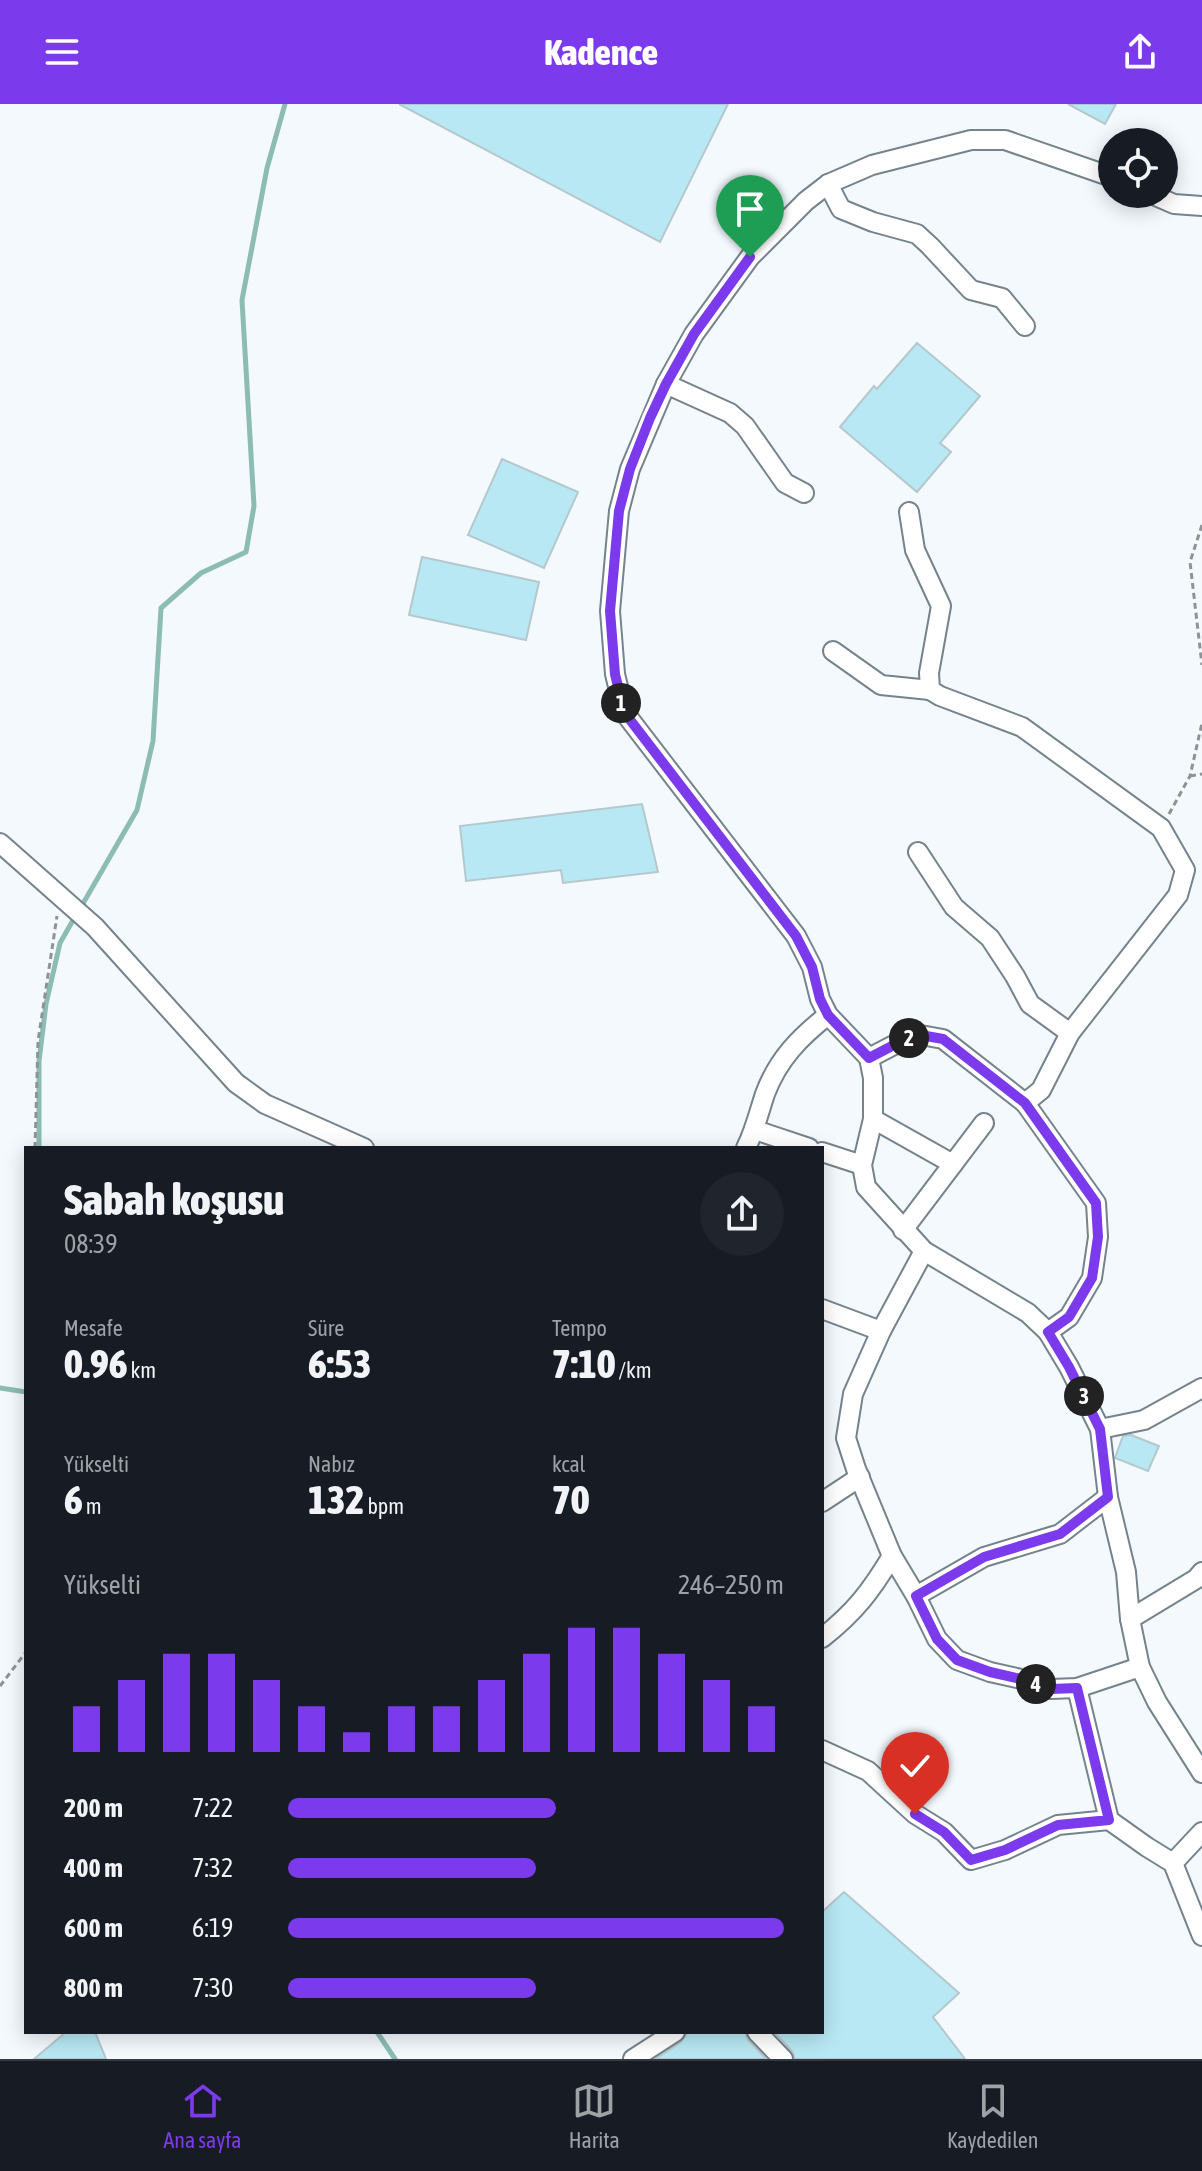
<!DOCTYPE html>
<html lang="tr">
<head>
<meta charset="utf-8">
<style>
  :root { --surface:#171b24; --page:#20242c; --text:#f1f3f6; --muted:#9ea1a6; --line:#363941; --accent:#7c3aed }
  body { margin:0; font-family:"Asap Condensed",sans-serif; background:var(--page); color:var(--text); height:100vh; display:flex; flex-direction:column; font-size:30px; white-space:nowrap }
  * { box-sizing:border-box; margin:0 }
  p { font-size:26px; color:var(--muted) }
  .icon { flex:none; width:44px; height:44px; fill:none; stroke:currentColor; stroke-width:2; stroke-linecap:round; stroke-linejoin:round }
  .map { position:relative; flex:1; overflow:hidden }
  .details { position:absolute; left:24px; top:1042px; width:800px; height:888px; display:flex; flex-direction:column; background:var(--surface); border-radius:0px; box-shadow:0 4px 20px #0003 }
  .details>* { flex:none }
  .buttons { position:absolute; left:1098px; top:24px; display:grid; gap:16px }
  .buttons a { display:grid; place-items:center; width:80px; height:80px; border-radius:50%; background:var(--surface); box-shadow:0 4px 20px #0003; font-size:40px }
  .pin { position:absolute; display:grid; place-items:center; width:68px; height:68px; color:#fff; margin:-82px -34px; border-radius:50% 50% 50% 0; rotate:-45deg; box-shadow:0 0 8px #0007 }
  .pin .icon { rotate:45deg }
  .km { position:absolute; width:40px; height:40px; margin:-20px; border-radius:50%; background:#222; color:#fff; font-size:22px; line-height:40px; text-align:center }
  .round { display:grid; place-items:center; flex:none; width:84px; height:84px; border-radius:42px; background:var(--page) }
  .overview { display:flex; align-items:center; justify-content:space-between; height:136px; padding:0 40px }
  h1 { font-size:44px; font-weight:800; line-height:60px }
  .figures { display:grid; grid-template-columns:repeat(3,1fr); gap:12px; height:136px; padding:8px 40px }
  .figures div { display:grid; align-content:center }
  .figures b { font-size:40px; font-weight:800 }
  .figures small { font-size:22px; font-weight:400 }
  .figures p { font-size:22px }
  .chart { height:224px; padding:16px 40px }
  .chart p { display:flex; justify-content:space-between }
  .chart svg { width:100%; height:144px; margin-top:8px; stroke:var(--accent); stroke-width:6 }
  ul { padding:0 40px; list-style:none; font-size:26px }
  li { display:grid; grid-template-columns:128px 96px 1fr; align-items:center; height:60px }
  li i { height:20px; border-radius:10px; background:var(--accent) }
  header { display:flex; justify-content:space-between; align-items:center; height:104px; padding:0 40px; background:var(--accent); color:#fff; font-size:36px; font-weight:800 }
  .menu { display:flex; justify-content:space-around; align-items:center; height:112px; border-top:2px solid var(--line); background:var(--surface); font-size:22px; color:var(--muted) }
  .menu a { display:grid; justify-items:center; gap:4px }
  .menu .current { color:var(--accent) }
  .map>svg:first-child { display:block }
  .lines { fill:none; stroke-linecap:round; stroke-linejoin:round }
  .stream { stroke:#8cbcb4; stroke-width:5 }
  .building { fill:#b8e8f3; stroke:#b4c8cd; stroke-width:2 }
  .minor-casing { stroke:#75838d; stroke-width:22 }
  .path { stroke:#8d9397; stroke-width:3; stroke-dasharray:6 4; stroke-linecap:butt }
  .minor { stroke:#fff; stroke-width:18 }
  .route-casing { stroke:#fff; stroke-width:16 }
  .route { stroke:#7c3aed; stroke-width:10 }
</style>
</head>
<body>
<header><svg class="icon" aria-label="menu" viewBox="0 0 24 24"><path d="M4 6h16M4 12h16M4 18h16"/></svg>Kadence<svg class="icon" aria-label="share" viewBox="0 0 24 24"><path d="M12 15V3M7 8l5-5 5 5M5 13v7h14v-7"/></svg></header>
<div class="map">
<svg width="1202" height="1955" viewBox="0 0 1202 1955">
  <rect width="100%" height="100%" fill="#f3f9fd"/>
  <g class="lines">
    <g class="stream">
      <path d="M81 803 137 706 153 637 161 504 201 469 246 448 254 402 242 196 267 64 285 0"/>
      <path d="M39 1044V957L46 900 60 839 76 811"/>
      <path d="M0 1284 26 1288"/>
      <path d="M377 1928 395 1955"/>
    </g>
  </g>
  <g class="building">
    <path d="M399 0H728L660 138Z"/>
    <path d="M1068 0H1116L1105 20Z"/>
    <path d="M917 239 980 292 940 339 951 348 917 388 840 323 874 282 877 285Z"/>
    <path d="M502 355 578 388 544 464 468 431Z"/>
    <path d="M422 453 539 478 526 536 409 511Z"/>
    <path d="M642 700 658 768 563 779 561 766 466 777 460 722Z"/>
    <path d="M1131 1331 1159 1342 1148 1367 1115 1354 1123 1332Z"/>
    <path d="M844 1788 959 1889 933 1913 965 1955H795L792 1947 774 1928H822V1808Z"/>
    <path d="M66 1928H95L106 1955H34Z"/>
    <path d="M688 1928H745L748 1936 766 1955H655L681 1938Z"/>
  </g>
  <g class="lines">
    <defs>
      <g id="minor">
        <path d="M1112 73 1005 36H971L872 61 828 80 806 97 750 153 694 230 666 280 630 365 619 407 610 507 615 570 624 608 796 832 812 863 820 895 828 911 869 954 873 974V1015L862 1061 866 1083 924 1147 1028 1209 1048 1228 1069 1263 1100 1325 1108 1393 1126 1468 1130 1515 1140 1563 1157 1598 1202 1669"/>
        <path d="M828 80 841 105 873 118 917 130 930 142 971 186 1002 194 1025 222"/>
        <path d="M1151 90 1174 100 1202 102"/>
        <path d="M666 280 730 309 745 322 785 379 804 389"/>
        <path d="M833 547 881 581 930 586"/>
        <path d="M0 739 95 823 236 979 265 1000 364 1044"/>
        <path d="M918 748 954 803 990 834 1015 872 1030 900 1070 929"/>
        <path d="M869 954 915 930 943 935 1025 999 1041 986 1070 929 1178 791 1185 766 1161 724 1022 623 940 592 930 586 929 569 941 502 915 446 909 408"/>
        <path d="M1025 999 1096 1099 1098 1133 1092 1174 1069 1213 1048 1228"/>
        <path d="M873 1015 953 1060"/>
        <path d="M755 1026 809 1044"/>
        <path d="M746 1044C755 1026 759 1008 765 990 778 955 800 933 828 911"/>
        <path d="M822 1048 862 1061"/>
        <path d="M903 1126 984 1019"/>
        <path d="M822 1205 881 1227"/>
        <path d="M1100 1325 1144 1316 1202 1284"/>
        <path d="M822 1398 860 1373"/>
        <path d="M892 1452 916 1492 937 1535 957 1556 990 1568 1021 1575 1051 1585 1077 1584 1140 1563"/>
        <path d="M916 1492 984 1453 1060 1430 1108 1393"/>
        <path d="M1130 1515 1196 1475 1202 1468"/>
        <path d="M822 1534C855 1508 871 1487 892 1452L856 1365 846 1334 853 1290 881 1227 924 1147"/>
        <path d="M1077 1584 1109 1716"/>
        <path d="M822 1646 868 1667 915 1710 944 1728 971 1756 1005 1746 1058 1721 1109 1716 1147 1743 1173 1759 1202 1728"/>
        <path d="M1173 1759 1202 1832"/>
        <path d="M757 1928 783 1955"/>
        <path d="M633 1955 675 1928"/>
      </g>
    </defs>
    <use href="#minor" class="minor-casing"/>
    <g class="path">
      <path d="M1202 421 1190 458 1202 561"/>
      <path d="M1190 672 1202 670"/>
      <path d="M1169 710 1190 672 1202 619"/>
      <path d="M35 1044 38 937 57 812"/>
      <path d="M0 1582 26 1548"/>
    </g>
    <use href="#minor" class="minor"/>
  </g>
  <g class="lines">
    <defs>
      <path id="route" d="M750 153 694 230 666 280 650 314 630 365 619 407 610 507 615 570 624 608 796 832 812 863 820 895 828 911 869 954 915 930 943 935 1025 999 1096 1099 1098 1133 1092 1174 1069 1213 1048 1228 1069 1263 1100 1325 1108 1393 1060 1430 984 1453 916 1492 937 1535 957 1556 990 1568 1021 1575 1051 1585 1077 1584 1109 1716 1058 1721 1005 1746 971 1756 944 1728 915 1710"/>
    </defs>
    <use href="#route" class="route-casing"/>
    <use href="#route" class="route"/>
  </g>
</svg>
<div class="buttons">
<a><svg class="icon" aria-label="locate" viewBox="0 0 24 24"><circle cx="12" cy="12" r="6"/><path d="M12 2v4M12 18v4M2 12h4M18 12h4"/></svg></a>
</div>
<div class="pin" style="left:750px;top:153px;background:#1e9e55"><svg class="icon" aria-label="arrive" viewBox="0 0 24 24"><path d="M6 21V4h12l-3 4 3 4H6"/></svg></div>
<div class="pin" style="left:915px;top:1710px;background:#d93025"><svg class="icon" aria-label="check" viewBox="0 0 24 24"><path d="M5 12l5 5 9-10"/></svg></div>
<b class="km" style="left:621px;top:599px">1</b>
<b class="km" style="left:909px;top:934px">2</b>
<b class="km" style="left:1084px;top:1292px">3</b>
<b class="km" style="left:1036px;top:1580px">4</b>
<section class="details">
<div class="overview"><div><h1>Sabah koşusu</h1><p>08:39</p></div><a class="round"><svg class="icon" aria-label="share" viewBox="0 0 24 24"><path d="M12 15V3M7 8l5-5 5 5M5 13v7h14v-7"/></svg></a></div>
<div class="figures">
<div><p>Mesafe</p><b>0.96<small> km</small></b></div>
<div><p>Süre</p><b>6:53</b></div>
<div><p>Tempo</p><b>7:10<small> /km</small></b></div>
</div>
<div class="figures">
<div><p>Yükselti</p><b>6<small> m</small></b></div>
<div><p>Nabız</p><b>132<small> bpm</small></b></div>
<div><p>kcal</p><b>70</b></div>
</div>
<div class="chart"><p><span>Yükselti</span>246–250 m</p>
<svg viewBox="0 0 160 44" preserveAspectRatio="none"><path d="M5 44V30M15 44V22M25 44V14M35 44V14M45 44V22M55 44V30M65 44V38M75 44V30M85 44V30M95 44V22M105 44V14M115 44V6M125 44V6M135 44V14M145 44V22M155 44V30"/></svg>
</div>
<ul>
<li><b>200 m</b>7:22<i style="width:54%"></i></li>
<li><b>400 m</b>7:32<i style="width:50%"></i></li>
<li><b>600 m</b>6:19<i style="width:100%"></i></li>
<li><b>800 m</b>7:30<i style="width:50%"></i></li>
</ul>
</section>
</div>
<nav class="menu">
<a class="current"><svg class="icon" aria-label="home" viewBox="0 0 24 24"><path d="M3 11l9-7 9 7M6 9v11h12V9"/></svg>Ana sayfa</a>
<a><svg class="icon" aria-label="map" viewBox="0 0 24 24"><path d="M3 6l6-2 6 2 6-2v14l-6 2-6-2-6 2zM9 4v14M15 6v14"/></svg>Harita</a>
<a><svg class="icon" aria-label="saved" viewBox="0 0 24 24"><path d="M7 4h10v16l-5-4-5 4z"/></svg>Kaydedilen</a>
</nav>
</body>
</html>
